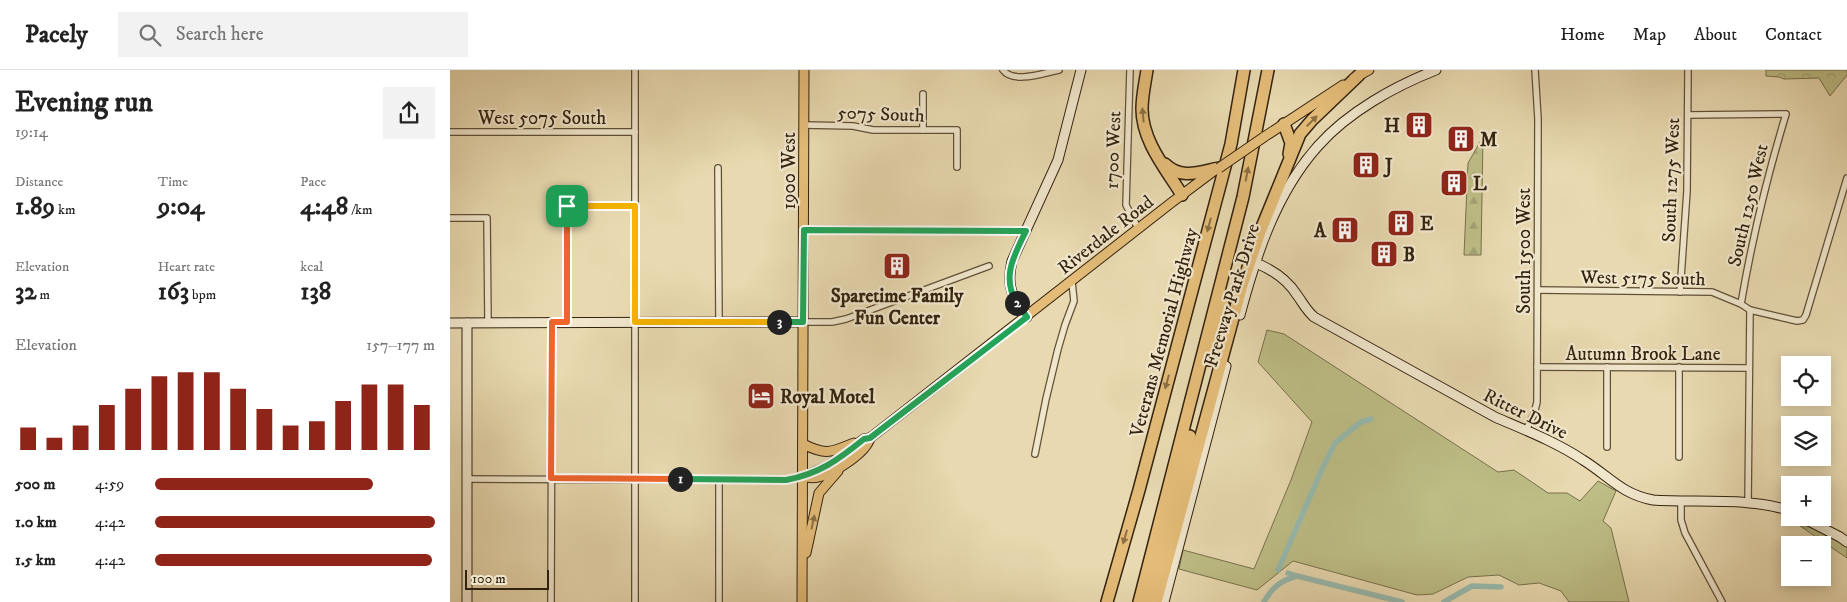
<!DOCTYPE html>
<html lang="en">
<head>
<meta charset="utf-8">
<style>
  :root { --surface:#fff; --page:#f2f2f2; --text:#222; --muted:#767676; --line:#e0e0e0; --accent:#8f2418 }
  body { margin:0; font-family:"IM FELL DW Pica",serif; background:var(--page); color:var(--text); height:100vh; display:flex; flex-direction:column; font-size:19px; white-space:nowrap }
  * { box-sizing:border-box; margin:0 }
  p { font-size:16px; color:var(--muted) }
  .icon { flex:none; width:28px; height:28px; fill:none; stroke:currentColor; stroke-width:2; stroke-linecap:round; stroke-linejoin:round }
  .map { position:relative; flex:1; overflow:hidden }
  .sheet { display:flex; flex-direction:column; background:var(--surface); width:450px }
  .sheet>* { flex:none }
  .fabs { position:absolute; left:1331px; top:286px; display:grid; gap:10px }
  .fabs a { display:grid; place-items:center; width:50px; height:50px; border-radius:0px; background:var(--surface); box-shadow:0 2px 12px #0003; font-size:25px }
  .scale { position:absolute; left:15px; bottom:12px; width:84px; box-sizing:border-box; padding-left:5px; border:2px solid #332210; border-top:0; font-size:14px; line-height:18px; white-space:nowrap; color:#332210; -webkit-text-stroke:4px #f0e6cc; paint-order:stroke }
  .pin { position:absolute; display:grid; place-items:center; width:42px; height:42px; color:#fff; margin:-21px; border-radius:10px; box-shadow:0 2px 8px #0006 }
  .km { position:absolute; width:25px; height:25px; margin:-12px; border-radius:50%; background:#222; color:#fff; font-size:14px; line-height:25px; text-align:center }
  .round { display:grid; place-items:center; flex:none; width:52px; height:52px; border-radius:0px; background:var(--page) }
  .headline { display:flex; align-items:center; justify-content:space-between; height:85px; padding:0 15px }
  h1 { font-size:28px; font-weight:700; line-height:38px }
  .figures { display:grid; grid-template-columns:repeat(3,1fr); gap:8px; height:85px; padding:5px 15px }
  .figures div { display:grid; align-content:center }
  .figures b { font-size:25px; font-weight:700 }
  .figures small { font-size:14px; font-weight:400 }
  .figures p { font-size:14px }
  .chart { height:140px; padding:10px 15px }
  .chart p { display:flex; justify-content:space-between }
  .chart svg { width:100%; height:90px; margin-top:5px; stroke:var(--accent); stroke-width:6 }
  ul { padding:0 15px; list-style:none; font-size:16px }
  li { display:grid; grid-template-columns:80px 60px 1fr; align-items:center; height:38px }
  li i { height:12px; border-radius:6px; background:var(--accent) }
  header { display:flex; align-items:center; gap:30px; box-sizing:border-box; height:70px; padding:0 25px; background:var(--surface); border-bottom:1px solid var(--line) }
  header strong { font-size:24px }
  nav { display:flex; gap:28px; margin-inline-start:auto; font-size:18px }
  .search { width:350px; height:45px; background:var(--page); display:flex; align-items:center; gap:12px; box-sizing:border-box; padding:0 18px; border-radius:0px; color:var(--muted); font-size:19px }
  main { display:flex; flex:1; min-height:0 }
  .map>svg:first-child { display:block }
  .green { fill:#bdbd86; stroke:#78704b }
  .forest { fill:url(#forest-firs); stroke:#78704b }
  .park { fill:url(#park-crowns); stroke:#78704b }
  .lines { fill:none; stroke-linecap:round; stroke-linejoin:round }
  .canal { stroke:#97baaf; stroke-width:5.5 }
  .street-casing { stroke:#605038; stroke-width:8 }
  .secondary-casing { stroke:#332210; stroke-width:11 }
  .primary-casing { stroke:#332210; stroke-width:11 }
  .highway-casing { stroke:#332210; stroke-width:14 }
  .street { stroke:#f0e6cc; stroke-width:5.5 }
  .secondary { stroke:#f0e6cc; stroke-width:9 }
  .primary { stroke:#e4bc78; stroke-width:9 }
  .highway { stroke:#e4bc78; stroke-width:11 }
  .primary-bridge-casing { stroke:#332210; stroke-width:11; stroke-linecap:butt }
  .primary-bridge { stroke:#e4bc78; stroke-width:9 }
  .oneway { fill:#8c6f44 }
  .split-1-casing { stroke:#fff; stroke-width:10 }
  .split-2-casing { stroke:#fff; stroke-width:10 }
  .split-3-casing { stroke:#fff; stroke-width:10 }
  .split-4-casing { stroke:#fff; stroke-width:10 }
  .split-1 { stroke:#f0652b; stroke-width:6 }
  .split-2 { stroke:#22a559; stroke-width:6 }
  .split-3 { stroke:#22a559; stroke-width:6 }
  .split-4 { stroke:#f5b400; stroke-width:6 }
  .labels { text-anchor:middle; stroke-width:4.5; stroke-linejoin:round; paint-order:stroke }
  .street-label { font-size:19px; fill:#332210; stroke:#f0e6cc }
  .poi-label { font-size:19px; font-weight:bold; fill:#332210; stroke:#f0e6cc; text-anchor:start }
</style>
</head>
<body>
<header>
<strong>Pacely</strong>
<div class="search"><svg class="icon" aria-label="search" viewBox="0 0 24 24"><circle cx="10" cy="10" r="6"/><path d="M15 15l6 6"/></svg>Search here</div>
<nav><a>Home</a><a>Map</a><a>About</a><a>Contact</a></nav>
</header>
<main>
<section class="sheet">
<div class="headline"><div><h1>Evening run</h1><p>19:14</p></div><a class="round"><svg class="icon" aria-label="share" viewBox="0 0 24 24"><path d="M12 15V3M7 8l5-5 5 5M5 13v7h14v-7"/></svg></a></div>
<div class="figures">
<div><p>Distance</p><b>1.89<small> km</small></b></div>
<div><p>Time</p><b>9:04</b></div>
<div><p>Pace</p><b>4:48<small> /km</small></b></div>
</div>
<div class="figures">
<div><p>Elevation</p><b>32<small> m</small></b></div>
<div><p>Heart rate</p><b>163<small> bpm</small></b></div>
<div><p>kcal</p><b>138</b></div>
</div>
<div class="chart"><p><span>Elevation</span>157–177 m</p>
<svg viewBox="0 0 160 44" preserveAspectRatio="none"><path d="M5 44V33M15 44V38M25 44V32M35 44V22M45 44V14M55 44V8M65 44V6M75 44V6M85 44V14M95 44V24M105 44V32M115 44V30M125 44V20M135 44V12M145 44V12M155 44V22"/></svg>
</div>
<ul>
<li><b>500 m</b>4:59<i style="width:78%"></i></li>
<li><b>1.0 km</b>4:42<i style="width:100%"></i></li>
<li><b>1.5 km</b>4:42<i style="width:99%"></i></li>
</ul>
</section>
<div class="map">
<svg width="1397" height="532" viewBox="0 0 1397 532">
  <defs>
    <pattern id="forest-firs" width="22" height="20" patternUnits="userSpaceOnUse" patternTransform="scale(1.25)"><rect width="22" height="20" fill="#bdbd86"/><path d="M5 1l3.5 6h-7zM16 11l3.5 6h-7z" fill="#a3a273"/></pattern>
    <pattern id="park-crowns" width="20" height="18" patternUnits="userSpaceOnUse" patternTransform="scale(1.25)"><rect width="20" height="18" fill="#bdbd86"/><path d="M2 6a3 3 0 1 1 6 0M12 15a3 3 0 1 1 6 0" fill="none" stroke="#a3a273"/></pattern>
  </defs>
  <rect width="100%" height="100%" fill="#e8d9b0"/>
  <filter id="stains"><feTurbulence type="fractalNoise" baseFrequency=".004" numOctaves="4"/><feColorMatrix values="0 0 0 0 .2 0 0 0 0 .09 0 0 0 0 .02 0 0 0 .5 -.17"/></filter>
  <radialGradient id="worn" r=".72"><stop offset=".6" stop-color="#630" stop-opacity="0"/><stop offset="1" stop-color="#630" stop-opacity=".3"/></radialGradient>
  <path class="green" d="M817 260 834 264 1048 402 1064 400 1098 423H1117L1130 431 1148 411 1166 421 1153 451 1161 458 1179 532H1119L1111 521 1089 513 1069 515 1049 505 1018 507 983 524 967 525 843 491 807 520 729 499 733 480 804 499 841 410 862 352 808 292Z"/>
  <g class="forest">
    <path d="M1033 67 1031 185H1014L1018 93Z"/>
    <path d="M1334 445 1393 472 1397 475V488Z"/>
  </g>
  <path class="park" d="M1316 0H1397V5L1380 26 1369 8 1334 9 1329 7 1316 6Z"/>
  <g class="lines">
    <g class="canal">
      <path d="M828 500 873 397 885 373 911 352 921 349"/>
      <path d="M838 503 847 506"/>
      <path d="M814 532C822 517 832 510 847 506L952 532"/>
      <path d="M994 532 1022 516 1051 517"/>
    </g>
    <defs>
      <g id="street">
        <path d="M185 0V532"/>
        <path d="M553 0C563 14 594 3 609 0"/>
        <path d="M680 0 676 135 688 158"/>
        <path d="M1238 45 1336 44C1317 107 1302 169 1291 234"/>
        <path d="M354 55 403 56 423 60H507V97"/>
        <path d="M473 60V24"/>
        <path d="M0 62H185"/>
        <path d="M268 98 269 252"/>
        <path d="M0 148H37L38 252"/>
        <path d="M354 159 576 161"/>
        <path d="M1088 220 1262 222 1291 234 1300 240 1347 251 1353 250 1356 245 1397 108"/>
        <path d="M1230 222 1237 121 1238 0"/>
        <path d="M117 252V136H185"/>
        <path d="M353 252H382L396 249 539 196"/>
        <path d="M1087 297 1298 298"/>
        <path d="M1157 297V377"/>
        <path d="M1229 297V387"/>
        <path d="M1076 360 1084 344 1087 332 1088 49 1085 0"/>
        <path d="M585 384 596 329 608 279 615 255 624 231 622 212"/>
        <path d="M17 409 336 410 353 407"/>
        <path d="M1231 432V450L1235 463 1272 532"/>
        <path d="M1298 433 1300 240"/>
        <path d="M101 532 102 252"/>
        <path d="M269 532V409"/>
      </g>
      <g id="secondary">
        <path d="M806 193C823 200 837 209 847 225 853 233 856 240 864 247L1045 347C1075 360 1106 372 1133 390 1159 406 1171 424 1203 430 1245 433 1301 427 1340 441"/>
        <path d="M790 245C806 185 826 123 868 76 898 42 945 16 986 0"/>
        <path d="M577 247C562 226 556 217 562 191L608 90 631 0"/>
        <path d="M0 253 353 252"/>
        <path d="M1353 448 1390 467 1397 472"/>
        <path d="M17 532V253"/>
        <path d="M714 532 776 296"/>
      </g>
      <g id="primary">
        <path d="M904 8 919 0"/>
        <path d="M814 67 893 15"/>
        <path d="M353 374C377 386 381 382 404 373"/>
        <path d="M353 407C357 407 363 409 368 407 383 404 416 383 420 368L721 133 765 100"/>
        <path d="M353 407 378 396 414 369 420 368"/>
        <path d="M356 483 369 423 388 401"/>
        <path d="M352 532 354 0"/>
      </g>
      <g id="highway">
        <path d="M697 0C695 13 692 26 692 39 692 71 716 99 732 125"/>
        <path d="M834 54 841 73 839 84"/>
        <path d="M715 94C731 110 749 102 769 98"/>
        <path d="M759 290 773 233"/>
        <path d="M657 532 689 420 781 74 794 0"/>
        <path d="M689 532 793 127 818 0"/>
        <path d="M698 532 740 366"/>
        <path d="M706 532 792 215 810 162 850 64 862 50 909 5"/>
      </g>
    </defs>
    <use href="#street" class="street-casing"/>
    <use href="#secondary" class="secondary-casing"/>
    <use href="#primary" class="primary-casing"/>
    <use href="#highway" class="highway-casing"/>
    <use href="#street" class="street"/>
    <use href="#secondary" class="secondary"/>
    <use href="#primary" class="primary"/>
    <use href="#highway" class="highway"/>
    <defs>
      <path id="primary-bridge" d="M769 98 814 67"/>
    </defs>
    <use href="#primary-bridge" class="primary-bridge-casing"/>
    <use href="#primary-bridge" class="primary-bridge"/>
  </g>
  <defs><path id="oneway-solid" d="M-6-.8H1V-3.2L6.5 0L1 3.2V.8H-6Z" transform="scale(1.25)"/></defs>
  <g class="oneway">
    <use href="#oneway-solid" transform="translate(693 45) rotate(-95)"/>
    <use href="#oneway-solid" transform="translate(862 51) rotate(-45)"/>
    <use href="#oneway-solid" transform="translate(797 104) rotate(-79)"/>
    <use href="#oneway-solid" transform="translate(759 155) rotate(105)"/>
    <use href="#oneway-solid" transform="translate(717 312) rotate(105)"/>
    <use href="#oneway-solid" transform="translate(363 452) rotate(-78)"/>
    <use href="#oneway-solid" transform="translate(675 467) rotate(106)"/>
  </g>
  <g class="lines">
    <defs>
      <path id="split-1" d="M117 136V252H102L101 408 230 409"/>
      <path id="split-2" d="M230 409 336 410C369 404 388 390 414 369L420 368 577 247 567 233"/>
      <path id="split-3" d="M329 252H353L354 160 576 161C564 185 551 208 567 233"/>
      <path id="split-4" d="M117 136H185V252H329"/>
    </defs>
    <use href="#split-1" class="split-1-casing"/>
    <use href="#split-2" class="split-2-casing"/>
    <use href="#split-3" class="split-3-casing"/>
    <use href="#split-4" class="split-4-casing"/>
    <use href="#split-1" class="split-1"/>
    <use href="#split-2" class="split-2"/>
    <use href="#split-3" class="split-3"/>
    <use href="#split-4" class="split-4"/>
  </g>
  <defs>
    <symbol id="building-square" viewBox="-11 -11 22 22"><rect x="-9" y="-9" width="18" height="18" rx="4" fill="#8f2418" stroke="#f0e6cc"/><path d="M-4-6H4V6H1V3H-1V6H-4ZM-2.5-4.3h1.7v1.8h-1.7ZM.8-4.3h1.7v1.8H.8ZM-2.5-1h1.7V.8h-1.7ZM.8-1h1.7V.8H.8Z" fill="#fff"/></symbol>
    <symbol id="hotel-square" viewBox="-11 -11 22 22"><rect x="-9" y="-9" width="18" height="18" rx="4" fill="#8f2418" stroke="#f0e6cc"/><path d="M-6-4.5h1.5V1H6V5H4.5V3h-9V5H-6ZM-4 0a1.8 1.8 0 1 1 3.6 0ZM.5 0V-2.5h3Q6-2.5 6 0Z" fill="#fff"/></symbol>
  </defs>
  <g fill-rule="evenodd">
    <use href="#building-square" x="953" y="39" width="32" height="32"/>
    <use href="#building-square" x="995" y="53" width="32" height="32"/>
    <use href="#building-square" x="900" y="79" width="32" height="32"/>
    <use href="#building-square" x="988" y="97" width="32" height="32"/>
    <use href="#building-square" x="935" y="137" width="32" height="32"/>
    <use href="#building-square" x="879" y="144" width="32" height="32"/>
    <use href="#building-square" x="918" y="168" width="32" height="32"/>
    <use href="#building-square" x="431" y="180" width="32" height="32"/>
    <use href="#hotel-square" x="295" y="310" width="32" height="32"/>
  </g>
  <g class="labels">
    <g class="street-label">
      <text transform="translate(431 43) rotate(2)" y="7">5075 South</text>
      <text x="92" y="54">West 5075 South</text>
      <text transform="translate(662 80) rotate(-88)" y="7">1700 West</text>
      <text transform="translate(338 101) rotate(-90)" y="7">1900 West</text>
      <text transform="translate(1220 110) rotate(-88)" y="7">South 1275 West</text>
      <text transform="translate(1297 135) rotate(-77)" y="7">South 1250 West</text>
      <text transform="translate(655 164) rotate(-38)" y="7">Riverdale Road</text>
      <text transform="translate(1073 181) rotate(-90)" y="7">South 1500 West</text>
      <text transform="translate(1193 207) rotate(1)" y="7">West 5175 South</text>
      <text transform="translate(781 225) rotate(-73)" y="7">Freeway Park Drive</text>
      <text transform="translate(713 262) rotate(-75)" y="7">Veterans Memorial Highway</text>
      <text x="1193" y="290">Autumn Brook Lane</text>
      <text transform="translate(1076 343) rotate(26)" y="7">Ritter Drive</text>
    </g>
    <g class="poi-label">
      <text x="950" y="62" text-anchor="end">H</text>
      <text x="1030" y="76">M</text>
      <text x="935" y="102">J</text>
      <text x="1023" y="120">L</text>
      <text x="970" y="160">E</text>
      <text x="876" y="167" text-anchor="end">A</text>
      <text x="953" y="191">B</text>
      <text x="447" y="232" text-anchor="middle">Sparetime Family<tspan x="447" dy="22">Fun Center</tspan></text>
      <text x="330" y="333">Royal Motel</text>
    </g>
  </g>
  <rect width="100%" height="100%" filter="url(#stains)"/>
  <rect width="100%" height="100%" fill="url(#worn)"/>
</svg>
<div class="fabs">
<a><svg class="icon" aria-label="locate" viewBox="0 0 24 24"><circle cx="12" cy="12" r="6"/><path d="M12 2v4M12 18v4M2 12h4M18 12h4"/></svg></a>
<a><svg class="icon" aria-label="layers" viewBox="0 0 24 24"><path d="M12 4l9 5-9 5-9-5zM3 14l9 5 9-5"/></svg></a>
<a>+</a>
<a>−</a>
</div>
<div class="scale">100 m</div>
<div class="pin" style="left:117px;top:136px;background:#1e9e55"><svg class="icon" aria-label="arrive" viewBox="0 0 24 24"><path d="M6 21V4h12l-3 4 3 4H6"/></svg></div>
<b class="km" style="left:230px;top:409px">1</b>
<b class="km" style="left:567px;top:233px">2</b>
<b class="km" style="left:329px;top:252px">3</b>
</div>
</main>
</body>
</html>
